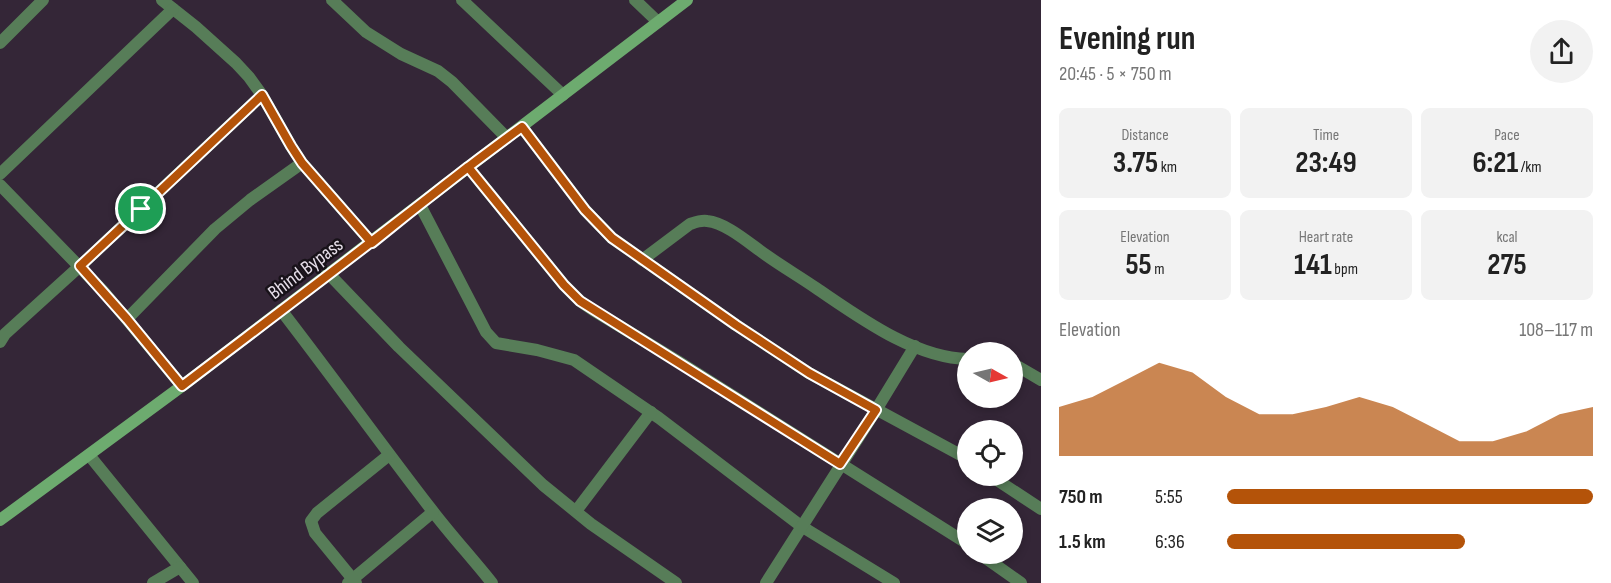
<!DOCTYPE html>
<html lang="en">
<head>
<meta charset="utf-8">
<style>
  :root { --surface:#fff; --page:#f2f2f2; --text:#222; --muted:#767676; --accent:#b45309 }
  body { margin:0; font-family:"Sofia Sans Condensed",sans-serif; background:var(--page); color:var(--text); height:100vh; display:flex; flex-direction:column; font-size:22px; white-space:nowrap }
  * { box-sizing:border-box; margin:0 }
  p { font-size:20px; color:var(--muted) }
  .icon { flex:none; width:33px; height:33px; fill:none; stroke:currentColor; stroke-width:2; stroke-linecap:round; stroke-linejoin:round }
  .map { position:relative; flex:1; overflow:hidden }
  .details { display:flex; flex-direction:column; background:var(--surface); width:570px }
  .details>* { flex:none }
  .needle { width:39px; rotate:98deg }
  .tools { position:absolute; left:957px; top:342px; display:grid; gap:12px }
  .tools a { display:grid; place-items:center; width:66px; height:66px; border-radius:50%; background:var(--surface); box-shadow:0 3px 9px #0003; font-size:30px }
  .pin { position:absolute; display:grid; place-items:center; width:51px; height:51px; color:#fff; margin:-26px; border:3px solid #fff; border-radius:50%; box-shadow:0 2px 6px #0007 }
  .round { display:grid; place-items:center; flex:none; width:63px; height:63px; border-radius:32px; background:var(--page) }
  .summary { display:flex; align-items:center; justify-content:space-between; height:102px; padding:0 18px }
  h1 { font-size:33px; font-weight:700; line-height:45px }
  .figures { display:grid; grid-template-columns:repeat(3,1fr); gap:9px; height:102px; padding:6px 18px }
  .figures div { display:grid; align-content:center; border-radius:9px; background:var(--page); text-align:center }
  .figures b { font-size:30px; font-weight:700 }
  .figures small { font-size:16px; font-weight:400 }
  .figures p { font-size:16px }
  .chart { height:168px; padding:12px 18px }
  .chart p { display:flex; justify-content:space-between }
  .chart svg { width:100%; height:108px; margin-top:6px; fill:var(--accent); opacity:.7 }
  ul { padding:0 18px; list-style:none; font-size:20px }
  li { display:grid; grid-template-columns:96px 72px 1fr; align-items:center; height:45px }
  li i { height:15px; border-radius:8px; background:var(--accent) }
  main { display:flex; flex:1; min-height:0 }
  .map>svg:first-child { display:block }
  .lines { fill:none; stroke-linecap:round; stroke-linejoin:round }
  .street { stroke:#577d58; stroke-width:12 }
  .secondary { stroke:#6dab6f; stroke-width:12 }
  .route-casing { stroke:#fff; stroke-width:12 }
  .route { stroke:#b45309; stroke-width:8 }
  .labels { text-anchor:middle; stroke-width:5; stroke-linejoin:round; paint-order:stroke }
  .street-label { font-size:20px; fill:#e6dee9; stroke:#181219 }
</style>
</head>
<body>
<main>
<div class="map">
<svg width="1041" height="583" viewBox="0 0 1041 583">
  <rect width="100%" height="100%" fill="#342637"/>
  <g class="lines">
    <g class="street">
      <path d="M162 0 196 27 236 63 249 77 262 95 291 146 302 163 372 243"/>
      <path d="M332 0 366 32 401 54 438 71 452 82 507 138"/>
      <path d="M462 0 563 95"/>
      <path d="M635 0 658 22"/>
      <path d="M0 43 43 0"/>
      <path d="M522 127 585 210 612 238 736 325 809 373 968 459"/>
      <path d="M468 167 564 285 580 301 593 310 679 362 968 544"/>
      <path d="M0 174 173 9"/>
      <path d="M0 185 104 292 182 386"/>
      <path d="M420 205 486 332 496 343 537 350 574 360 659 418 801 526 894 583"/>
      <path d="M642 260 690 224C696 222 701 220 707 221 727 223 750 244 766 255 783 267 800 277 816 288 859 317 914 358 968 359"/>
      <path d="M329 274 399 347 543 485 591 524 676 583"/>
      <path d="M281 310C332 376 380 443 431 509 450 534 472 558 492 583"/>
      <path d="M127 319 215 229 250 200 302 163"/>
      <path d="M0 342 5 334 80 266 262 95"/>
      <path d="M1012 363 1041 380"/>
      <path d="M89 455 193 583"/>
      <path d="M991 476 1041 509"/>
      <path d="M576 511 651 412"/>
      <path d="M980 554 1021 583"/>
      <path d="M153 583 180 567"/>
      <path d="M348 583 433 512"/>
      <path d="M356 583 315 533 311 521 317 513 389 455"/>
      <path d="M766 583 876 410 915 346"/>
    </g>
    <path class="secondary" d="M0 520 182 386 687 0"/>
  </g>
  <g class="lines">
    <defs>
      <path id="route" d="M141 209 80 266 127 319 182 386C278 313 374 241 468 167L564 285 580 301 840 464 876 410 809 373 736 325 612 238 585 210 522 127C471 164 421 203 372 243L302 163 291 146 262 95 141 209"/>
    </defs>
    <use href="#route" class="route-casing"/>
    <use href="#route" class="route"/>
  </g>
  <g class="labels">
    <g class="street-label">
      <text transform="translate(305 268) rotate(-37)" y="7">Bhind Bypass</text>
    </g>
  </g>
</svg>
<div class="tools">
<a><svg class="needle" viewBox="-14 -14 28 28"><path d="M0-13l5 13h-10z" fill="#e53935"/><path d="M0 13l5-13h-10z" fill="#767676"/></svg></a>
<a><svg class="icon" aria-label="locate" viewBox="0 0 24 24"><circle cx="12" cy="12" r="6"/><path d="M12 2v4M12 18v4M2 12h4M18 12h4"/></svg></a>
<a><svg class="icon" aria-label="layers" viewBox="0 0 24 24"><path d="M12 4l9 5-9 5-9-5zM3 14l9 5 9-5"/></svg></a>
</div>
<div class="pin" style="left:141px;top:209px;background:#1e9e55"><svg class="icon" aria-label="arrive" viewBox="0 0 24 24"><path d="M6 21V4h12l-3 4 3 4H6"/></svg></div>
</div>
<section class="details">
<div class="summary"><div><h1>Evening run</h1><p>20:45 · 5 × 750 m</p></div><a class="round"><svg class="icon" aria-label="share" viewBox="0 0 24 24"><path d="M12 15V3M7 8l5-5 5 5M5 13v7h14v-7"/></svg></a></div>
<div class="figures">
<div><p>Distance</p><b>3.75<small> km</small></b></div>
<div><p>Time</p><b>23:49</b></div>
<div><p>Pace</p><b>6:21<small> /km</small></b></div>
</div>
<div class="figures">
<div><p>Elevation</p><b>55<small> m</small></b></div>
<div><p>Heart rate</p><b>141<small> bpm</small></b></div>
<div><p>kcal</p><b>275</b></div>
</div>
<div class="chart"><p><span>Elevation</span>108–117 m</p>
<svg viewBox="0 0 160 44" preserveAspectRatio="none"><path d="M0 44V24L10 20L20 13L30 6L40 10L50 20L60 27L70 27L80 24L90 20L100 24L110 31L120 38L130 38L140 34L150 27L160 24V44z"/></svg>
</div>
<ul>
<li><b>750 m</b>5:55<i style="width:100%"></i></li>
<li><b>1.5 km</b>6:36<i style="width:65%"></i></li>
</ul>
</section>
</main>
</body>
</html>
